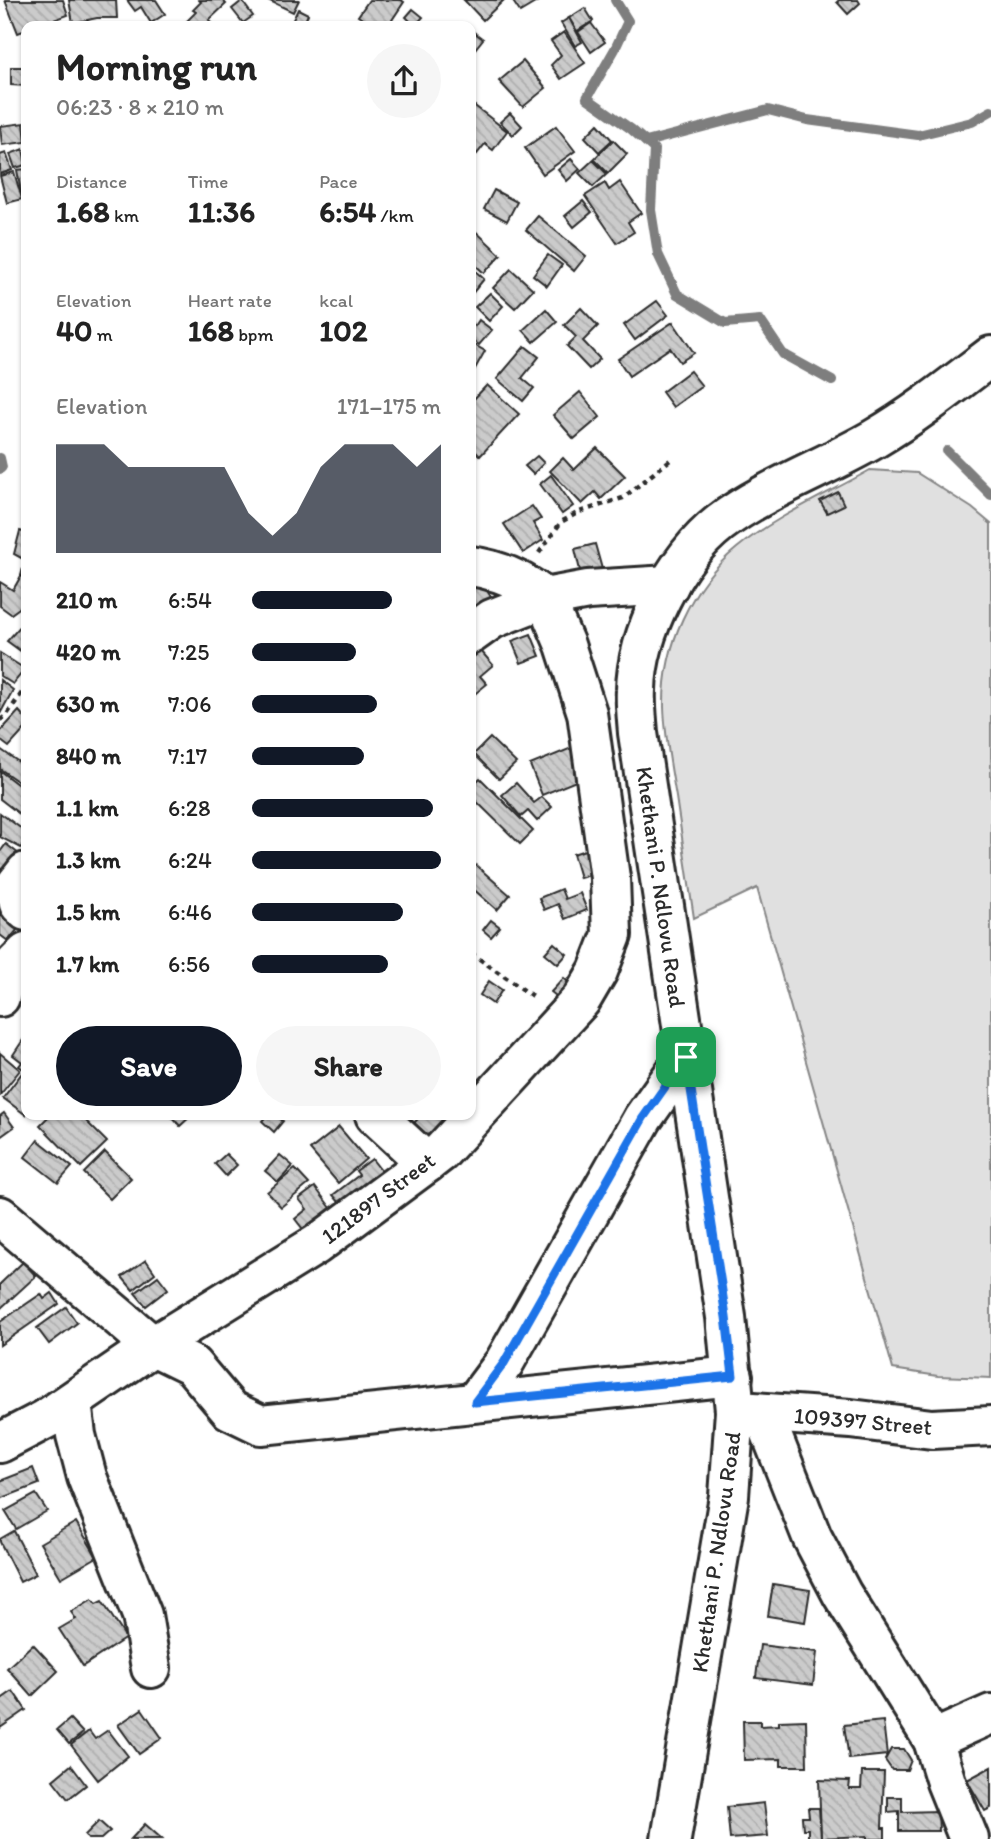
<!DOCTYPE html>
<html lang="en">
<head>
<meta charset="utf-8">
<style>
  :root { --surface:#fff; --page:#f6f6f6; --text:#222; --muted:#767676; --accent:#111827 }
  body { margin:0; font-family:Itim,sans-serif; background:var(--page); color:var(--text); height:100vh; display:flex; flex-direction:column; font-size:26px; white-space:nowrap }
  * { box-sizing:border-box; margin:0 }
  p { font-size:23px; color:var(--muted) }
  .icon { flex:none; width:38px; height:38px; fill:none; stroke:currentColor; stroke-width:2; stroke-linecap:round; stroke-linejoin:round }
  .map { position:relative; flex:1; overflow:hidden }
  .details { position:absolute; left:21px; top:21px; width:455px; height:1099px; display:flex; flex-direction:column; background:var(--surface); border-radius:14px; box-shadow:0 2px 5px #0004 }
  .details>* { flex:none }
  .pin { position:absolute; display:grid; place-items:center; width:60px; height:60px; color:#fff; margin:-30px; border-radius:14px; box-shadow:0 4px 10px #0006 }
  .round { display:grid; place-items:center; flex:none; width:74px; height:74px; border-radius:37px; background:var(--page) }
  .head { display:flex; align-items:center; justify-content:space-between; height:119px; padding:0 35px }
  h1 { font-size:38px; font-weight:700; line-height:52px }
  .stats { display:grid; grid-template-columns:repeat(3,1fr); gap:10px; height:119px; padding:7px 35px }
  .stats div { display:grid; align-content:center }
  .stats b { font-size:30px; font-weight:700 }
  .stats small { font-size:19px; font-weight:400 }
  .stats p { font-size:19px }
  .chart { height:196px; padding:14px 35px }
  .chart p { display:flex; justify-content:space-between }
  .chart svg { width:100%; height:126px; margin-top:7px; fill:var(--accent); opacity:.7 }
  .action { display:flex; gap:14px; margin-top:auto; padding:14px 35px }
  .action a { flex:1; height:80px; border-radius:42px; background:var(--accent); color:#fff; font-size:28px; font-weight:700; line-height:80px; text-align:center }
  .action a+a { background:var(--page); color:var(--text) }
  ul { padding:0 35px; list-style:none; font-size:23px }
  li { display:grid; grid-template-columns:112px 84px 1fr; align-items:center; height:52px }
  li i { height:18px; border-radius:9px; background:var(--accent) }
  .map>svg:first-child { display:block }
  .green { fill:#e0e0e0; stroke:#868686; stroke-width:2 }
  .lines { fill:none; stroke-linecap:round; stroke-linejoin:round }
  .stream { stroke:#7e7e7e; stroke-width:10 }
  .building { fill:url(#building-back-hatch); stroke:#2b2b2b; stroke-width:2 }
  .minor-casing { stroke:#2b2b2b; stroke-width:44 }
  .path { stroke:#2b2b2b; stroke-width:4.5; stroke-dasharray:5 5; stroke-linecap:butt }
  .minor { stroke:#fff; stroke-width:38 }
  .route-casing { stroke:#fff; stroke-width:14 }
  .route { stroke:#1a73e8; stroke-width:9 }
  .labels { text-anchor:middle; stroke-width:7; stroke-linejoin:round; paint-order:stroke }
  .street-label { font-size:23px; fill:#2b2b2b; stroke:#fff }
</style>
</head>
<body>
<div class="map">
<svg width="991" height="1839" viewBox="0 0 991 1839">
  <defs>
    <pattern id="building-back-hatch" width="6" height="6" patternUnits="userSpaceOnUse" patternTransform="scale(1.75)"><rect width="6" height="6" fill="#cbcbcb"/><path d="M-1 5l2 2M0 0l6 6M5-1l2 2" fill="none" stroke="#aeaeae"/></pattern>
  </defs>
  <rect width="100%" height="100%" fill="#fff"/>
  <filter id="ink" filterUnits="userSpaceOnUse"><feTurbulence type="fractalNoise" baseFrequency=".0143" numOctaves="2"/><feDisplacementMap in="SourceGraphic" scale="14" xChannelSelector="R" yChannelSelector="G"/><feConvolveMatrix kernelMatrix="1 2 1 2 8 2 1 2 1" color-interpolation-filters="sRGB"/></filter>
  <g filter="url(#ink)">
    <path class="green" d="M870 470 917 473 972 508 991 524V1378L938 1376 893 1369 757 888 694 918C688 878 682 838 676 797 671 768 665 737 664 707 663 647 690 586 737 548 776 516 826 495 870 470Z"/>
    <g class="lines">
      <g class="stream">
        <path d="M615 0 628 21 615 49 587 98 631 129 654 149 651 210 658 254 677 294 725 323 760 320 783 354 832 381"/>
        <path d="M646 142 768 110 807 120 918 135 972 122 991 111"/>
        <path d="M947 451 991 495"/>
        <path d="M0 458 2 467 0 469"/>
      </g>
    </g>
    <g class="building">
      <path d="M5 0H63L68 15 37 26H26V30L18 33Z"/>
      <path d="M69 0H116L117 18H97L73 23Z"/>
      <path d="M127 0H156L165 14 151 23 141 7 135 11Z"/>
      <path d="M199 0H222L226 4 209 20 215 26H182L196 12 193 10 201 2Z"/>
      <path d="M268 0H299L293 12Z"/>
      <path d="M369 0H401L404 2 388 26H373L358 16Z"/>
      <path d="M464 0H504L483 20Z"/>
      <path d="M512 0H540L520 12Z"/>
      <path d="M839 0H858L860 3 848 14 837 2Z"/>
      <path d="M242 1 253 16 243 23 232 9Z"/>
      <path d="M585 8 593 21 577 31 569 18Z"/>
      <path d="M298 9 308 14 303 26H290Z"/>
      <path d="M413 9 423 17 415 26 406 17Z"/>
      <path d="M569 18 582 42 575 46 561 23Z"/>
      <path d="M591 23 605 42 591 52 578 32Z"/>
      <path d="M471 30 483 39 471 54Z"/>
      <path d="M564 32 585 63 561 79 551 65 561 55 551 41Z"/>
      <path d="M523 61 546 88 523 107 499 81Z"/>
      <path d="M11 67H26V86L11 85Z"/>
      <path d="M471 103 507 131 493 150 485 144 477 154 471 149Z"/>
      <path d="M510 113 522 126 513 135 500 122Z"/>
      <path d="M24 123 26 142 2 145 0 126Z"/>
      <path d="M598 124 612 140 599 152 585 137Z"/>
      <path d="M556 126 575 151 543 174 525 148Z"/>
      <path d="M613 140 627 154 608 173 594 159Z"/>
      <path d="M23 149 26 165 15 168 10 154Z"/>
      <path d="M6 153 12 170 0 174V155Z"/>
      <path d="M571 159 580 169 567 181 558 170Z"/>
      <path d="M593 160 607 174 593 187 579 173Z"/>
      <path d="M26 169V196L22 197 17 170Z"/>
      <path d="M14 172 22 199 7 203 0 176Z"/>
      <path d="M620 182 641 213 628 222 634 232 617 243 585 196 605 183 609 190Z"/>
      <path d="M494 190 517 202 507 221 484 209Z"/>
      <path d="M583 201 592 212 574 227 565 216Z"/>
      <path d="M538 216 586 256 574 271 526 230Z"/>
      <path d="M471 227 501 255 484 273 471 261Z"/>
      <path d="M548 255 562 265 547 286 533 275Z"/>
      <path d="M471 267 484 279 471 295Z"/>
      <path d="M511 269 533 289 515 308 493 288Z"/>
      <path d="M490 293 503 306 489 321 475 307Z"/>
      <path d="M657 301 668 315 635 340 624 325Z"/>
      <path d="M581 308 598 326 583 341 600 359 589 369 567 346 576 337 564 325Z"/>
      <path d="M546 309 557 322 534 342 523 330Z"/>
      <path d="M479 320 492 330 479 345 471 339V322L475 326Z"/>
      <path d="M673 322 694 353 680 362 670 348 629 376 618 359Z"/>
      <path d="M471 343 485 351 471 376Z"/>
      <path d="M525 346 539 357 522 378 534 388 523 401 497 379Z"/>
      <path d="M690 371 702 386 673 407 662 392Z"/>
      <path d="M487 385 519 414 480 456 471 447V402Z"/>
      <path d="M580 392 600 417 574 439 553 415Z"/>
      <path d="M597 448 625 476 601 499 595 492 582 504 550 471 563 458 574 470Z"/>
      <path d="M537 456 544 463 533 474 525 466Z"/>
      <path d="M551 475 573 506 562 514 540 484Z"/>
      <path d="M838 492 844 505 827 513 820 501Z"/>
      <path d="M532 506 541 519 533 523 543 540 523 553 504 524Z"/>
      <path d="M20 531 26 533V577L21 576 25 560 14 554Z"/>
      <path d="M595 544 602 569 581 575 575 549Z"/>
      <path d="M21 576 26 579V603L11 614 0 606V582L13 590Z"/>
      <path d="M480 580 495 603 471 617V587Z"/>
      <path d="M23 623 26 627V655L7 641Z"/>
      <path d="M531 634 540 656 521 663 512 641Z"/>
      <path d="M481 651 493 665 480 676 487 684 471 697V659Z"/>
      <path d="M0 653 25 669 13 684 0 676Z"/>
      <path d="M0 680 13 690 0 714Z"/>
      <path d="M19 711 26 719V728L9 747 0 740V732Z"/>
      <path d="M490 738 516 763 499 779 474 754Z"/>
      <path d="M574 747 586 777 542 795 530 765Z"/>
      <path d="M0 749 26 767V787L0 769Z"/>
      <path d="M0 771 26 791V819L0 799Z"/>
      <path d="M480 778 533 831 520 844 471 796V787Z"/>
      <path d="M516 783 534 803 542 797 552 807 537 821 528 811 521 817 502 795Z"/>
      <path d="M0 813 26 832V839L21 848 0 837Z"/>
      <path d="M6 844 24 858 0 889V852Z"/>
      <path d="M588 849 596 873 580 878 573 854Z"/>
      <path d="M471 861 510 895 497 910 471 887Z"/>
      <path d="M561 889 565 899 580 893 587 910 565 919 558 904 544 910 539 898Z"/>
      <path d="M0 914 18 929 8 941 0 935Z"/>
      <path d="M491 920 500 927 491 937 483 930Z"/>
      <path d="M554 943 567 954 558 964 545 953Z"/>
      <path d="M564 978 573 987 561 1000 551 992Z"/>
      <path d="M489 981 502 990 493 1004 480 995Z"/>
      <path d="M23 1040 26 1043V1071L19 1066 22 1062 13 1055Z"/>
      <path d="M0 1053 20 1070 0 1095Z"/>
      <path d="M22 1073 26 1076V1115L3 1098Z"/>
      <path d="M4 1113 14 1127 0 1137V1116Z"/>
      <path d="M50 1115H80L107 1142 81 1167 40 1125Z"/>
      <path d="M170 1115H192L180 1126Z"/>
      <path d="M267 1115H276L283 1121 274 1132 262 1121Z"/>
      <path d="M421 1115H450L426 1145 408 1130Z"/>
      <path d="M339 1127 366 1159 338 1183 310 1150Z"/>
      <path d="M38 1140 72 1167 58 1183 25 1157Z"/>
      <path d="M105 1152 131 1178 110 1199 84 1173Z"/>
      <path d="M226 1154 237 1165 226 1176 215 1164Z"/>
      <path d="M280 1155 293 1166 278 1182 265 1171Z"/>
      <path d="M372 1159 382 1172 344 1208 333 1195 359 1175 356 1171Z"/>
      <path d="M295 1169 309 1184 281 1207 267 1192Z"/>
      <path d="M315 1187 331 1208 318 1218 321 1221 306 1233 295 1219 307 1209 299 1199Z"/>
      <path d="M146 1260 155 1273 133 1290 122 1277Z"/>
      <path d="M23 1262 36 1276 0 1309V1284Z"/>
      <path d="M158 1276 168 1289 146 1306 135 1293Z"/>
      <path d="M52 1293 59 1304 0 1345V1322L41 1294 44 1299Z"/>
      <path d="M66 1307 77 1323 49 1344 37 1328Z"/>
      <path d="M33 1468 39 1484 0 1499V1481Z"/>
      <path d="M36 1494 47 1511 16 1529 5 1511Z"/>
      <path d="M76 1522 97 1557 61 1578 40 1543Z"/>
      <path d="M14 1531 36 1574 20 1582 0 1542V1539Z"/>
      <path d="M773 1584 810 1590 805 1622 768 1616Z"/>
      <path d="M92 1599 96 1604 102 1601 126 1638 83 1666 59 1629 76 1619 71 1612Z"/>
      <path d="M33 1644 58 1671 32 1696 7 1668Z"/>
      <path d="M760 1645 817 1652 813 1685 756 1678Z"/>
      <path d="M13 1691 26 1710 0 1728V1700Z"/>
      <path d="M142 1709 162 1738 139 1754 118 1725Z"/>
      <path d="M70 1719 83 1733 69 1744 57 1730Z"/>
      <path d="M806 1720 807 1766H781V1759L744 1760 743 1721H760V1726L779 1725V1721Z"/>
      <path d="M883 1721 887 1755 849 1759 844 1725Z"/>
      <path d="M108 1730 128 1756 98 1780 71 1745 89 1731 95 1739Z"/>
      <path d="M891 1749H904L911 1760 907 1770H892L885 1760Z"/>
      <path d="M71 1765 86 1785 68 1799 53 1780Z"/>
      <path d="M991 1767V1808L985 1811 967 1780Z"/>
      <path d="M862 1772H884L882 1828H885V1839H867V1836L821 1838 819 1780 850 1781 849 1789H861Z"/>
      <path d="M888 1797H902V1812L938 1811 939 1831H899V1811L888 1812Z"/>
      <path d="M764 1803 768 1836 730 1839 727 1807Z"/>
      <path d="M808 1808H819L821 1838 808 1839V1829H803L802 1817H809Z"/>
      <path d="M99 1821 110 1831 101 1839H88L85 1835Z"/>
      <path d="M145 1824 162 1839H131Z"/>
    </g>
    <g class="lines">
      <defs>
        <g id="minor">
          <path d="M471 566C498 570 524 581 545 598L492 619 471 634"/>
          <path d="M26 872 15 886 19 904 26 911"/>
          <path d="M0 997 7 972 26 953"/>
          <path d="M375 1115 427 1163"/>
          <path d="M0 1216 153 1346 192 1365 230 1410 261 1425 733 1376"/>
          <path d="M72 1402 76 1435 87 1477 142 1615 151 1668"/>
          <path d="M475 1402 504 1363 643 1118 686 1057"/>
          <path d="M740 1411 851 1419 932 1429 991 1426"/>
          <path d="M763 1413 812 1537 842 1594 933 1740 946 1782 969 1839"/>
          <path d="M0 1443 46 1419 153 1346 316 1245 427 1163 440 1153 581 1000 598 971 612 935 610 878 587 713 565 645 545 598 588 590 669 585"/>
          <path d="M933 1740 991 1714"/>
          <path d="M671 1839 729 1496 735 1411 726 1317 638 733C637 719 635 704 636 690 637 633 675 558 720 523 763 490 826 467 874 439 915 415 953 385 991 356"/>
        </g>
      </defs>
      <use href="#minor" class="minor-casing"/>
      <g class="path">
        <path d="M539 553 561 522 579 512 623 498 670 460"/>
        <path d="M0 720 6 716 26 687"/>
        <path d="M471 953 535 998"/>
      </g>
      <use href="#minor" class="minor"/>
    </g>
  </g>
  <g class="lines" filter="url(#ink)">
    <defs>
      <path id="route" d="M686 1057 726 1317 733 1376 475 1402 504 1363 643 1118Z"/>
    </defs>
    <use href="#route" class="route-casing"/>
    <use href="#route" class="route"/>
  </g>
  <g class="labels">
    <g class="street-label">
      <text transform="translate(661 887) rotate(82)" y="8">Khethani P. Ndlovu Road</text>
      <text transform="translate(378 1198) rotate(-37)" y="8">121897 Street</text>
      <text transform="translate(863 1421) rotate(5)" y="8">109397 Street</text>
      <text transform="translate(716 1552) rotate(-82)" y="8">Khethani P. Ndlovu Road</text>
    </g>
  </g>
</svg>
<div class="pin" style="left:686px;top:1057px;background:#1e9e55"><svg class="icon" aria-label="arrive" viewBox="0 0 24 24"><path d="M6 21V4h12l-3 4 3 4H6"/></svg></div>
<section class="details">
<div class="head"><div><h1>Morning run</h1><p>06:23 · 8 × 210 m</p></div><a class="round"><svg class="icon" aria-label="share" viewBox="0 0 24 24"><path d="M12 15V3M7 8l5-5 5 5M5 13v7h14v-7"/></svg></a></div>
<div class="stats">
<div><p>Distance</p><b>1.68<small> km</small></b></div>
<div><p>Time</p><b>11:36</b></div>
<div><p>Pace</p><b>6:54<small> /km</small></b></div>
</div>
<div class="stats">
<div><p>Elevation</p><b>40<small> m</small></b></div>
<div><p>Heart rate</p><b>168<small> bpm</small></b></div>
<div><p>kcal</p><b>102</b></div>
</div>
<div class="chart"><p><span>Elevation</span>171–175 m</p>
<svg viewBox="0 0 160 44" preserveAspectRatio="none"><path d="M0 44V6L10 6L20 6L30 14L40 14L50 14L60 14L70 14L80 30L90 38L100 30L110 14L120 6L130 6L140 6L150 14L160 6V44z"/></svg>
</div>
<ul>
<li><b>210 m</b>6:54<i style="width:74%"></i></li>
<li><b>420 m</b>7:25<i style="width:55%"></i></li>
<li><b>630 m</b>7:06<i style="width:66%"></i></li>
<li><b>840 m</b>7:17<i style="width:59%"></i></li>
<li><b>1.1 km</b>6:28<i style="width:96%"></i></li>
<li><b>1.3 km</b>6:24<i style="width:100%"></i></li>
<li><b>1.5 km</b>6:46<i style="width:80%"></i></li>
<li><b>1.7 km</b>6:56<i style="width:72%"></i></li>
</ul>
<div class="action"><a>Save</a><a>Share</a></div>
</section>
</div>
</body>
</html>
